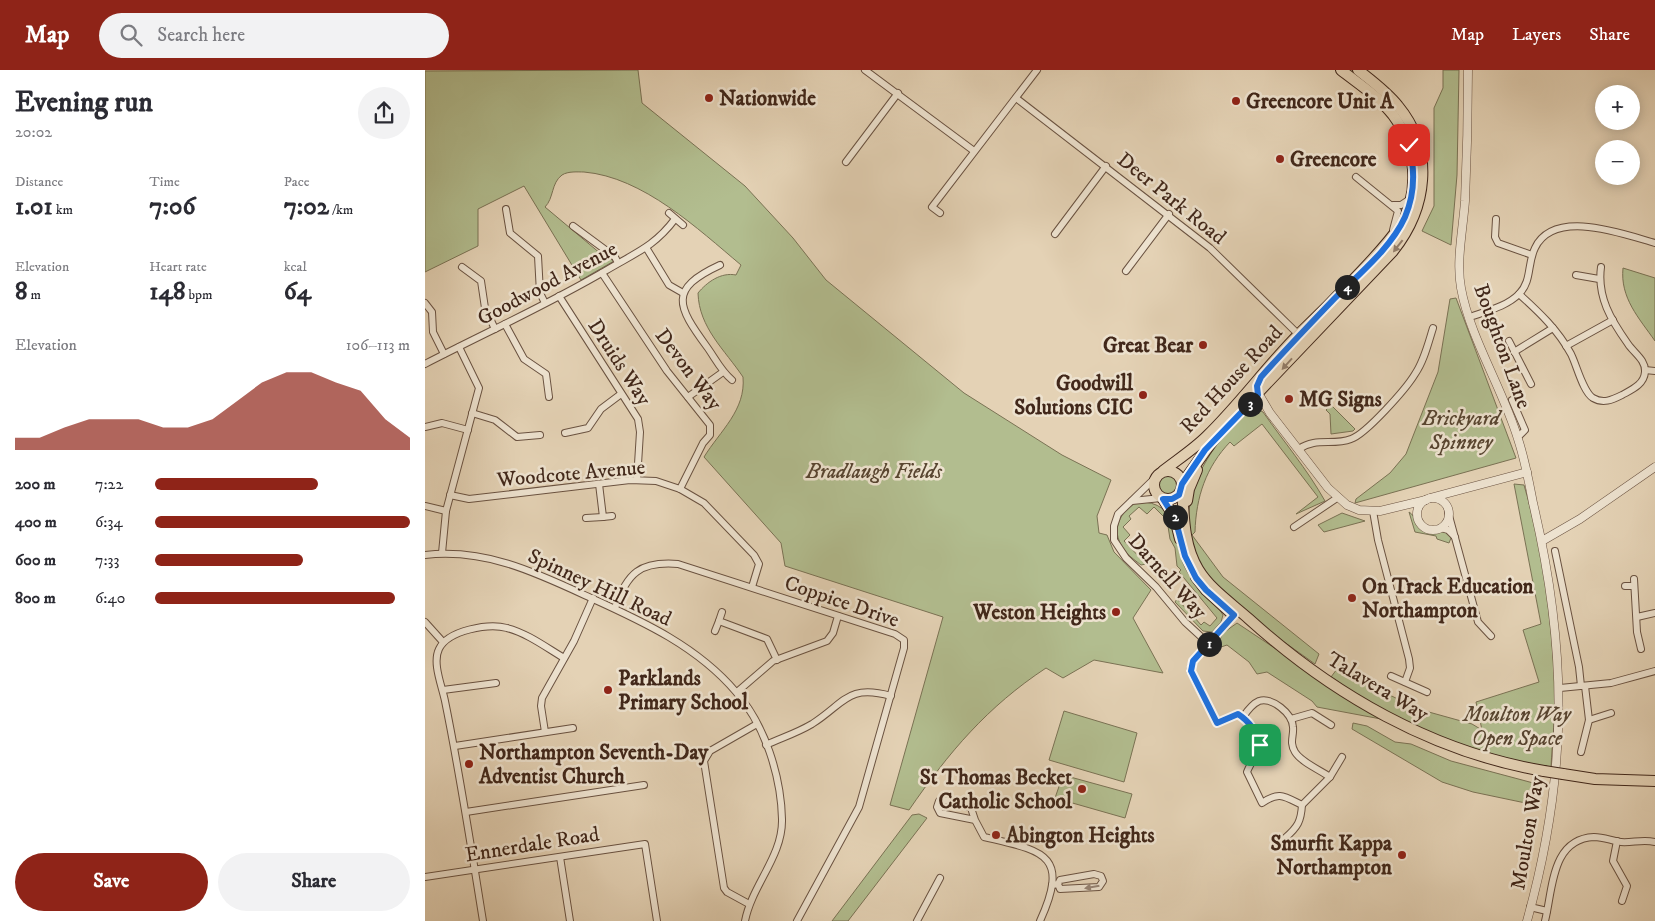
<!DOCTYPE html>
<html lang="en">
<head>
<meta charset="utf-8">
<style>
  :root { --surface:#fff; --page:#f2f2f3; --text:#2b2b33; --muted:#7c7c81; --accent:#8f2418 }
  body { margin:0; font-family:"IM FELL DW Pica",serif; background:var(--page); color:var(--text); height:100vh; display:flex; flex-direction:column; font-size:19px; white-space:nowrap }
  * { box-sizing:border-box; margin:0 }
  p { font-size:16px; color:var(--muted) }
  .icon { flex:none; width:28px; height:28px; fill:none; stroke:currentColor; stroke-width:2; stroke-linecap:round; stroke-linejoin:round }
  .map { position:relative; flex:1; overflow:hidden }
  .sheet { display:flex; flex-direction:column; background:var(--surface); width:425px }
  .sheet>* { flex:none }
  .controls { position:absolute; left:1170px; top:15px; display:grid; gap:10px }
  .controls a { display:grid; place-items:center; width:45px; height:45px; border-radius:50%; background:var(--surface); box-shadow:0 2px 12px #0003; font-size:25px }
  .pin { position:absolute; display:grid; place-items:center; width:42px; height:42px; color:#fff; margin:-21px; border-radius:10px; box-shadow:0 2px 8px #0006 }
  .km { position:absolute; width:25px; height:25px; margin:-12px; border-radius:50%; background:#222; color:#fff; font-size:14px; line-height:25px; text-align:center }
  .round { display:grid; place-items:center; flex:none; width:52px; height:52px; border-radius:26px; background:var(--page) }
  .head { display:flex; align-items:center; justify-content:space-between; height:85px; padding:0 15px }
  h1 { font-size:28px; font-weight:700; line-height:38px }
  .figures { display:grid; grid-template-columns:repeat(3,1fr); gap:8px; height:85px; padding:5px 15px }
  .figures div { display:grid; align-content:center }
  .figures b { font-size:25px; font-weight:700 }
  .figures small { font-size:14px; font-weight:400 }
  .figures p { font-size:14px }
  .chart { height:140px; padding:10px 15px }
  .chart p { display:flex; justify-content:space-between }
  .chart svg { width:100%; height:90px; margin-top:5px; fill:var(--accent); opacity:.7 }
  .cta { display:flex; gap:10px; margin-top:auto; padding:10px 15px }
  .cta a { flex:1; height:58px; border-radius:30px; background:var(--accent); color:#fff; font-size:20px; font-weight:700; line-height:58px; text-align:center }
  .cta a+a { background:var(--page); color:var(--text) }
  ul { padding:0 15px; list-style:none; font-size:16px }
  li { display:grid; grid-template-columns:80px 60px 1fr; align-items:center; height:38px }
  li i { height:12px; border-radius:6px; background:var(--accent) }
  header { display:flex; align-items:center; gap:30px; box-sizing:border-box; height:70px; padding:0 25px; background:var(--accent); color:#fff }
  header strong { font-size:24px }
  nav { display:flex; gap:28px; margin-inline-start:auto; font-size:18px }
  .search { width:350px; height:45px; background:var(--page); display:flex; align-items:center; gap:12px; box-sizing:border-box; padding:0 18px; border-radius:28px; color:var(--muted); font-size:19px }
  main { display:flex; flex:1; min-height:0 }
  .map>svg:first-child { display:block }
  .green { fill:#b2bd8f; stroke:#7a7254 }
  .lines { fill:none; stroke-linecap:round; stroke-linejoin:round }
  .minor-casing { stroke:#6a5241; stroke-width:8 }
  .tertiary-casing { stroke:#6a5241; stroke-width:9 }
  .primary-casing { stroke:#41271a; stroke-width:12 }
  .minor { stroke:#ede2cf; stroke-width:6 }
  .tertiary { stroke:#ede2cf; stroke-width:8 }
  .primary { stroke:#e4d2b5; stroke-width:10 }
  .primary-bridge-casing { stroke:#41271a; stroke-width:12; stroke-linecap:butt }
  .primary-bridge { stroke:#e4d2b5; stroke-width:10 }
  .oneway { fill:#927c68 }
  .oneway2 { fill:#978474 }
  .route-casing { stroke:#fff; stroke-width:10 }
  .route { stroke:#1a73e8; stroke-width:6 }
  .poi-dot { fill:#8f2418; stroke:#ede2cf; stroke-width:2 }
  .labels { text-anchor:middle; stroke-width:5; stroke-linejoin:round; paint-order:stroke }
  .poi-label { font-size:21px; font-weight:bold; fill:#41271a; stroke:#ede2cf; text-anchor:start }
  .street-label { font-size:21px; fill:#41271a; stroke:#ede2cf }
  .park-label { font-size:21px; font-style:italic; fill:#584531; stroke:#ede2cf }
</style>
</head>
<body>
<header>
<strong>Map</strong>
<div class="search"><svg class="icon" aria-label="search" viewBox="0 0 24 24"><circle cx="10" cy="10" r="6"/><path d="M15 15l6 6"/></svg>Search here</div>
<nav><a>Map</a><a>Layers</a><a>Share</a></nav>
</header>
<main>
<section class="sheet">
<div class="head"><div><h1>Evening run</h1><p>20:02</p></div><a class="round"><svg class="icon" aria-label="share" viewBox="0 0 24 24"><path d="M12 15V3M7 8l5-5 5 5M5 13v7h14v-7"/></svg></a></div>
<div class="figures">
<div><p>Distance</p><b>1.01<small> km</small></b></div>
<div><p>Time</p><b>7:06</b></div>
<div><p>Pace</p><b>7:02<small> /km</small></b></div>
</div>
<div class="figures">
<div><p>Elevation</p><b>8<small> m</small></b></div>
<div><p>Heart rate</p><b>148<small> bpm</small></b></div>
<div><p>kcal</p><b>64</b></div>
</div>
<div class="chart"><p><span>Elevation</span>106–113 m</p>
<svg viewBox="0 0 160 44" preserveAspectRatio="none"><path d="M0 44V38L10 38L20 33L30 29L40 29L50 29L60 33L70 33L80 29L90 20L100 11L110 6L120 6L130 11L140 15L150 29L160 38V44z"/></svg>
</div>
<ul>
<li><b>200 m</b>7:22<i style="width:64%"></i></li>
<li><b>400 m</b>6:34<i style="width:100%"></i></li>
<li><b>600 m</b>7:33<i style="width:58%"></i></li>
<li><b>800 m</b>6:40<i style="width:94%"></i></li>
</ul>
<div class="cta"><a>Save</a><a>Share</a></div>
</section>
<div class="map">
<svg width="1230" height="851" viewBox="0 0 1230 851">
  <rect width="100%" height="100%" fill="#e4d2b5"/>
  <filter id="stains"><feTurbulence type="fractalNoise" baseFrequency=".004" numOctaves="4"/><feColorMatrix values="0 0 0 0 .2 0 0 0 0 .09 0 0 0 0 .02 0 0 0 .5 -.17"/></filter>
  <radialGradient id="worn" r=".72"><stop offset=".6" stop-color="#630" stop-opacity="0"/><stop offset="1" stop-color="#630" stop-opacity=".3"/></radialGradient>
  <g class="green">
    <path d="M213 0 217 33 320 116 368 168 401 210 539 323 637 385 686 410 672 446 674 463 682 465 689 482 726 520 708 548 738 603 669 590 638 608 621 598C562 637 524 682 484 740L465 735 518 547 360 496 356 473 279 387C295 361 321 340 318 307 300 280 274 258 273 223 282 212 296 202 311 205L316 195C273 159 218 107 159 102 153 102 143 101 137 105 126 113 129 128 120 137L176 184 189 191 156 210 99 116 53 139V176L0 202V1Z"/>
    <path d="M1018 0H1034L1032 105 1026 175 997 161 1009 136V38L1018 18Z"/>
    <path d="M1198 198 1230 208V271C1214 248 1195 228 1198 198Z"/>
    <path d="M1031 228 1091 388 930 433 931 429 965 403 981 384 1013 302 1025 229Z"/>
    <path d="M828 334H832L824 341 827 344 834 340 838 342C859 372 882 399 900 431L871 444 893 427 837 354 809 376 805 372C781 397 771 427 770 462L767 465 798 507 894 584 890 594C860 572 793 529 776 498 757 464 761 425 780 393 792 371 812 352 828 334Z"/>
    <path d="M906 335 930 359 928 361 906 364 905 344 901 340Z"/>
    <circle cx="743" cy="415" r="11"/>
    <path d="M1089 414 1099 415C1118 480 1127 549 1130 618 1131 644 1127 671 1126 698 1070 687 1017 672 967 646 946 636 926 620 906 607L912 599 993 639 1047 654 1057 660 1051 632 1114 612 1098 560 1116 554Z"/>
    <path d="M712 432C758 430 745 475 763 503 773 518 789 529 798 545L796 552 787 562 778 561 750 532 752 529 770 548 776 540 763 527 756 532 761 527 758 524H762L778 539 770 548 776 555 779 552 785 556 792 548 754 502 756 500 752 496 750 478 745 469 742 450 729 437 722 444 714 437 704 446 706 449 698 457 705 465 699 471 721 494 716 495C711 491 705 487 701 482 685 463 692 444 712 432Z"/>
    <path d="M984 442C991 446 991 456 1000 461L1017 459 1025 463 1026 468 1024 473 1012 469 1011 466 990 462Z"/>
    <path d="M917 443 940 451 899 462 893 455Z"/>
    <path d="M812 553 956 649 892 637 887 631 842 602 832 604 824 592 802 575 796 577 794 571 798 563Z"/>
    <path d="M639 641 712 663 699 712 624 690Z"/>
    <path d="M928 653 942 656 970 672 986 674 1026 691 1112 714 1110 735 1048 722 1017 712 927 659Z"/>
    <path d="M638 705 707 724 700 748 630 728Z"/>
    <path d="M494 744 502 748 423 851H407L487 745Z"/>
  </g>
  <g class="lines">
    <defs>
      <g id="minor">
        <path d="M440 0 549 81"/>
        <path d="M591 28 785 178 874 265"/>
        <path d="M421 92 473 23"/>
        <path d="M931 107 973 141 968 160"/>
        <path d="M968 135H976L985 129"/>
        <path d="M81 139 85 163 113 186 115 223 120 233"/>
        <path d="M244 143 258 155"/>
        <path d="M515 143 507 137 612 0"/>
        <path d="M1071 149 1070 167 1073 173 1107 185"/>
        <path d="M148 156 190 187 193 193"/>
        <path d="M630 164 681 96"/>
        <path d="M222 179 244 215 258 223"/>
        <path d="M295 195C243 219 252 236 282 277 290 288 296 301 307 310"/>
        <path d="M37 197 56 211 60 238 70 259"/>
        <path d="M701 201 744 144"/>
        <path d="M177 203 242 301 285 355V365L278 373 255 419"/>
        <path d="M1151 205 1174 209"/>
        <path d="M1094 224C1114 242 1133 260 1146 284 1152 296 1158 322 1168 328 1178 334 1187 330 1197 325 1206 320 1219 315 1220 302 1221 290 1209 283 1203 274 1186 250 1172 227 1176 197"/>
        <path d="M134 226 213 349 215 362 212 410"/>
        <path d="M0 233 7 242 8 262 19 284"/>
        <path d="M1045 247C1061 241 1081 237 1094 224 1107 211 1102 194 1110 178 1129 138 1198 164 1230 173"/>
        <path d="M80 254 99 289 121 304 124 327"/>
        <path d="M1084 271 1106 314"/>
        <path d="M1141 276 1188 250"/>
        <path d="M1089 282 1128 258"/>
        <path d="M0 294C60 263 122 235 180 201 210 183 229 177 250 149"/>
        <path d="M1220 300 1230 301"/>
        <path d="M263 327 298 302"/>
        <path d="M1087 330 1100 360 1093 367"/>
        <path d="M47 343 70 350 92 367 115 365"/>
        <path d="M0 357 17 353 43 360"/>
        <path d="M140 363 163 358 176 339 196 324"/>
        <path d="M874 379C891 367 908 376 926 369 941 364 981 319 990 304 999 291 1003 274 1008 258"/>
        <path d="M729 409 693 444 689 456V470L701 488 731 517 760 552 784 574"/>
        <path d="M174 414 178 447 187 446"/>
        <path d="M25 425 44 429 205 410 231 411 255 419 279 433 329 485 334 494 327 517"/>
        <path d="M707 431 736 428"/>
        <path d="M0 436 21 441"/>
        <path d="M948 441 953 470 984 589 985 598 980 612"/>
        <path d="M1023 442 1053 552 1066 566"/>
        <path d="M161 448 178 447"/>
        <path d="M869 457 912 428"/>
        <path d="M1016 458 1023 460 1030 467"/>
        <path d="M1130 481 1154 597 1156 616"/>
        <path d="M17 483 21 441 54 318 34 277"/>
        <path d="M0 485C61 478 112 503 166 528 219 552 273 577 311 622 340 655 356 706 357 749 358 786 327 815 320 851"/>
        <path d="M1209 509 1212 562 1216 579"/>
        <path d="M1200 516H1208"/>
        <path d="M190 538C202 503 215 491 253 494L470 564 479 570V578L434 737 372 851"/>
        <path d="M297 542 294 551 342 569 352 590"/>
        <path d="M809 545 768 591 765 601 792 653 813 644C823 650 837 664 834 677 832 685 825 694 822 702L837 733C854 721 859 726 877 735 876 751 873 757 860 768"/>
        <path d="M1212 547 1230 543"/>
        <path d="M0 552 18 572"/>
        <path d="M290 561 294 551"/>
        <path d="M966 606 1002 622"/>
        <path d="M1135 618 1186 613 1230 601"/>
        <path d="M18 620 71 613"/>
        <path d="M312 622 348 591 402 571 408 563 413 546"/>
        <path d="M818 647C822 641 827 634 834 631 847 627 867 643 868 657 869 666 864 672 870 682 876 692 895 700 905 707"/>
        <path d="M866 649 887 643 906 655"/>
        <path d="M1164 650 1186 643"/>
        <path d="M120 662 116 636 117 628 149 571 168 528"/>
        <path d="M341 675C356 668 372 663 387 654 420 633 422 614 466 626"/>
        <path d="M30 676 148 658"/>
        <path d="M1156 682 1164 650 1160 616"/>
        <path d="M877 735 905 707 917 687"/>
        <path d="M41 742 219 715"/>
        <path d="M550 750 546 738 524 730 514 731 512 737 515 743 550 750 559 767C617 781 646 783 615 851"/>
        <path d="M1192 771 1188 791 1202 816 1197 831"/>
        <path d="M135 787 145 851"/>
        <path d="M0 807 220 774 232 851"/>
        <path d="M627 815 633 814 635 810 669 804 676 806 678 811 674 817 635 819 633 814"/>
        <path d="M324 834 302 822 299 818 279 691 285 681 332 654"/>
        <path d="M1105 837 1122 841"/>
        <path d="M58 851C46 777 35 704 20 631 17 616 7 593 14 579 23 560 64 553 82 558 102 563 122 578 139 588"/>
        <path d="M492 851 515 808"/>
        <path d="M1120 851C1128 819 1126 769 1169 767 1179 767 1187 771 1196 772 1207 773 1218 769 1230 772"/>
      </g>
      <g id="tertiary">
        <path d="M1043 0C1043 44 1042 87 1040 131 1038 159 1031 191 1036 218 1045 268 1078 319 1093 369 1100 390 1104 412 1108 433 1143 581 1143 704 1102 851"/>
        <path d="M832 321 845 343 903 418 922 435 934 440 955 441 1001 430"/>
        <path d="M1005 428 1102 402"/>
        <circle cx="1008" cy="444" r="16"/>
        <path d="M1117 471 1155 449 1230 397"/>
      </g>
      <g id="primary">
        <circle cx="743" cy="415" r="14"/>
        <path d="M738 401C752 390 769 379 782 366 815 334 842 296 874 264 893 246 912 227 930 208 946 191 962 175 975 156 996 122 991 76 968 45 954 27 934 14 916 0"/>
        <path d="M757 414 788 370 968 181C1002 138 1010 81 973 36 962 22 947 11 933 0"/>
        <path d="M757 418C759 445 758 474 773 499 785 519 806 533 824 549 907 624 1007 682 1119 701"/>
        <path d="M738 429 750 448 755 469"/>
        <path d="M762 431 764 419 772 400"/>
        <path d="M771 507 781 520 806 543"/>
        <path d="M1138 704 1170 709 1230 711"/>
      </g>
    </defs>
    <use href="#minor" class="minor-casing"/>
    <use href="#tertiary" class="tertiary-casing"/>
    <use href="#primary" class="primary-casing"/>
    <use href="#minor" class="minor"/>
    <use href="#tertiary" class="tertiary"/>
    <use href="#primary" class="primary"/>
    <defs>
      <path id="primary-bridge" d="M1119 701 1138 704"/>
    </defs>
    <use href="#primary-bridge" class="primary-bridge-casing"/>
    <use href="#primary-bridge" class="primary-bridge"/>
  </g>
  <defs><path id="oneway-solid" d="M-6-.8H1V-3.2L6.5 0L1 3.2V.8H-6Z" transform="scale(1.25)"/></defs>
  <g class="oneway">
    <use href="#oneway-solid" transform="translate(973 176) rotate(128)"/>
    <use href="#oneway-solid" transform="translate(862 294) rotate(132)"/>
  </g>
  <use class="oneway2" href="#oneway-solid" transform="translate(667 817) rotate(170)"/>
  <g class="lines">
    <defs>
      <path id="route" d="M835 675C831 661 825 652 813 644L792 653 766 601 768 591 809 545 781 520 771 508 760 486 750 448 738 429H747L754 425 757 414 780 380 833 325 832 316 836 307C860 280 885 254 910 228 934 204 966 178 980 147 990 124 990 99 984 75"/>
    </defs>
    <use href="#route" class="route-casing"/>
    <use href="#route" class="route"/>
  </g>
  <g class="poi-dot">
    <circle cx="284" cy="28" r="5"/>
    <circle cx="811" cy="31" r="5"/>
    <circle cx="855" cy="89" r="5"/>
    <circle cx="778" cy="275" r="5"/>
    <circle cx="718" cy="325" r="5"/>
    <circle cx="864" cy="329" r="5"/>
    <circle cx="927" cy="528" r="5"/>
    <circle cx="691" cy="542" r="5"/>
    <circle cx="183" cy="620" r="5"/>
    <circle cx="44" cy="694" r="5"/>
    <circle cx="657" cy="719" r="5"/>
    <circle cx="571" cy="765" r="5"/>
    <circle cx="977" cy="785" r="5"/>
  </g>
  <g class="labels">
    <g class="poi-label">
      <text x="294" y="35">Nationwide</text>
      <text x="821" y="38">Greencore Unit A</text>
      <text x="865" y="96">Greencore</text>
      <text x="768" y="282" text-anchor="end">Great Bear</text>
      <text x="708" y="320" text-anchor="end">Goodwill<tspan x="708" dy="24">Solutions CIC</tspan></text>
      <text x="874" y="336">MG Signs</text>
      <text x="937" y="523">On Track Education<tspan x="937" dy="24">Northampton</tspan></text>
      <text x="681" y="549" text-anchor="end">Weston Heights</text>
      <text x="193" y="615">Parklands<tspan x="193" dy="24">Primary School</tspan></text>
      <text x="54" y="689">Northampton Seventh-Day<tspan x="54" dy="24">Adventist Church</tspan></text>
      <text x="647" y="714" text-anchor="end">St Thomas Becket<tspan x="647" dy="24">Catholic School</tspan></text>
      <text x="581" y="772">Abington Heights</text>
      <text x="967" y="780" text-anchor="end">Smurfit Kappa<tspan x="967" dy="24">Northampton</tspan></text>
    </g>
    <g class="street-label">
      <text transform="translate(747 128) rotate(39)" y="7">Deer Park Road</text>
      <text transform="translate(122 213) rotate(-28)" y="7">Goodwood Avenue</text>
      <text transform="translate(1078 276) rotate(70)" y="7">Boughton Lane</text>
      <text transform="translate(195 292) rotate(57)" y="7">Druids Way</text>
      <text transform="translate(264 299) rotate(53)" y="7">Devon Way</text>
      <text transform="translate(806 309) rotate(-47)" y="7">Red House Road</text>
      <text transform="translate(146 403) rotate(-5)" y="7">Woodcote Avenue</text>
      <text transform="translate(743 506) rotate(48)" y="7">Darnell Way</text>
      <text transform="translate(175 517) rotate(25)" y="7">Spinney Hill Road</text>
      <text transform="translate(417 531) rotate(19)" y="7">Coppice Drive</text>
      <text transform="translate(953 616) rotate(31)" y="7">Talavera Way</text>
      <text transform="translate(1102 763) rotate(-80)" y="7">Moulton Way</text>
      <text transform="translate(107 774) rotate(-9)" y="7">Ennerdale Road</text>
    </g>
    <g class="park-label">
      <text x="1036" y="355">Brickyard<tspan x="1036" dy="24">Spinney</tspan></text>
      <text x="449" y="408">Bradlaugh Fields</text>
      <text x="1092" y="651">Moulton Way<tspan x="1092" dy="24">Open Space</tspan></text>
    </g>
  </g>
  <rect width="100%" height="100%" filter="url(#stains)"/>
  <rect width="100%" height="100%" fill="url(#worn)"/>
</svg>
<div class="controls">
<a>+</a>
<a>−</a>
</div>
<div class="pin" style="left:835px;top:675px;background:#1e9e55"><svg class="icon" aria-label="arrive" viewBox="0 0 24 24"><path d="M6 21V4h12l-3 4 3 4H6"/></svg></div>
<div class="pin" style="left:984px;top:75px;background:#d93025"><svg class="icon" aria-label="check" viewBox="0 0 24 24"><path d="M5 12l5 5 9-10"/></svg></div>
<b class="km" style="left:784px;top:574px">1</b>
<b class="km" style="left:750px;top:447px">2</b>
<b class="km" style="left:825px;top:334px">3</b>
<b class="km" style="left:922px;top:217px">4</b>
</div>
</main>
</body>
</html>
